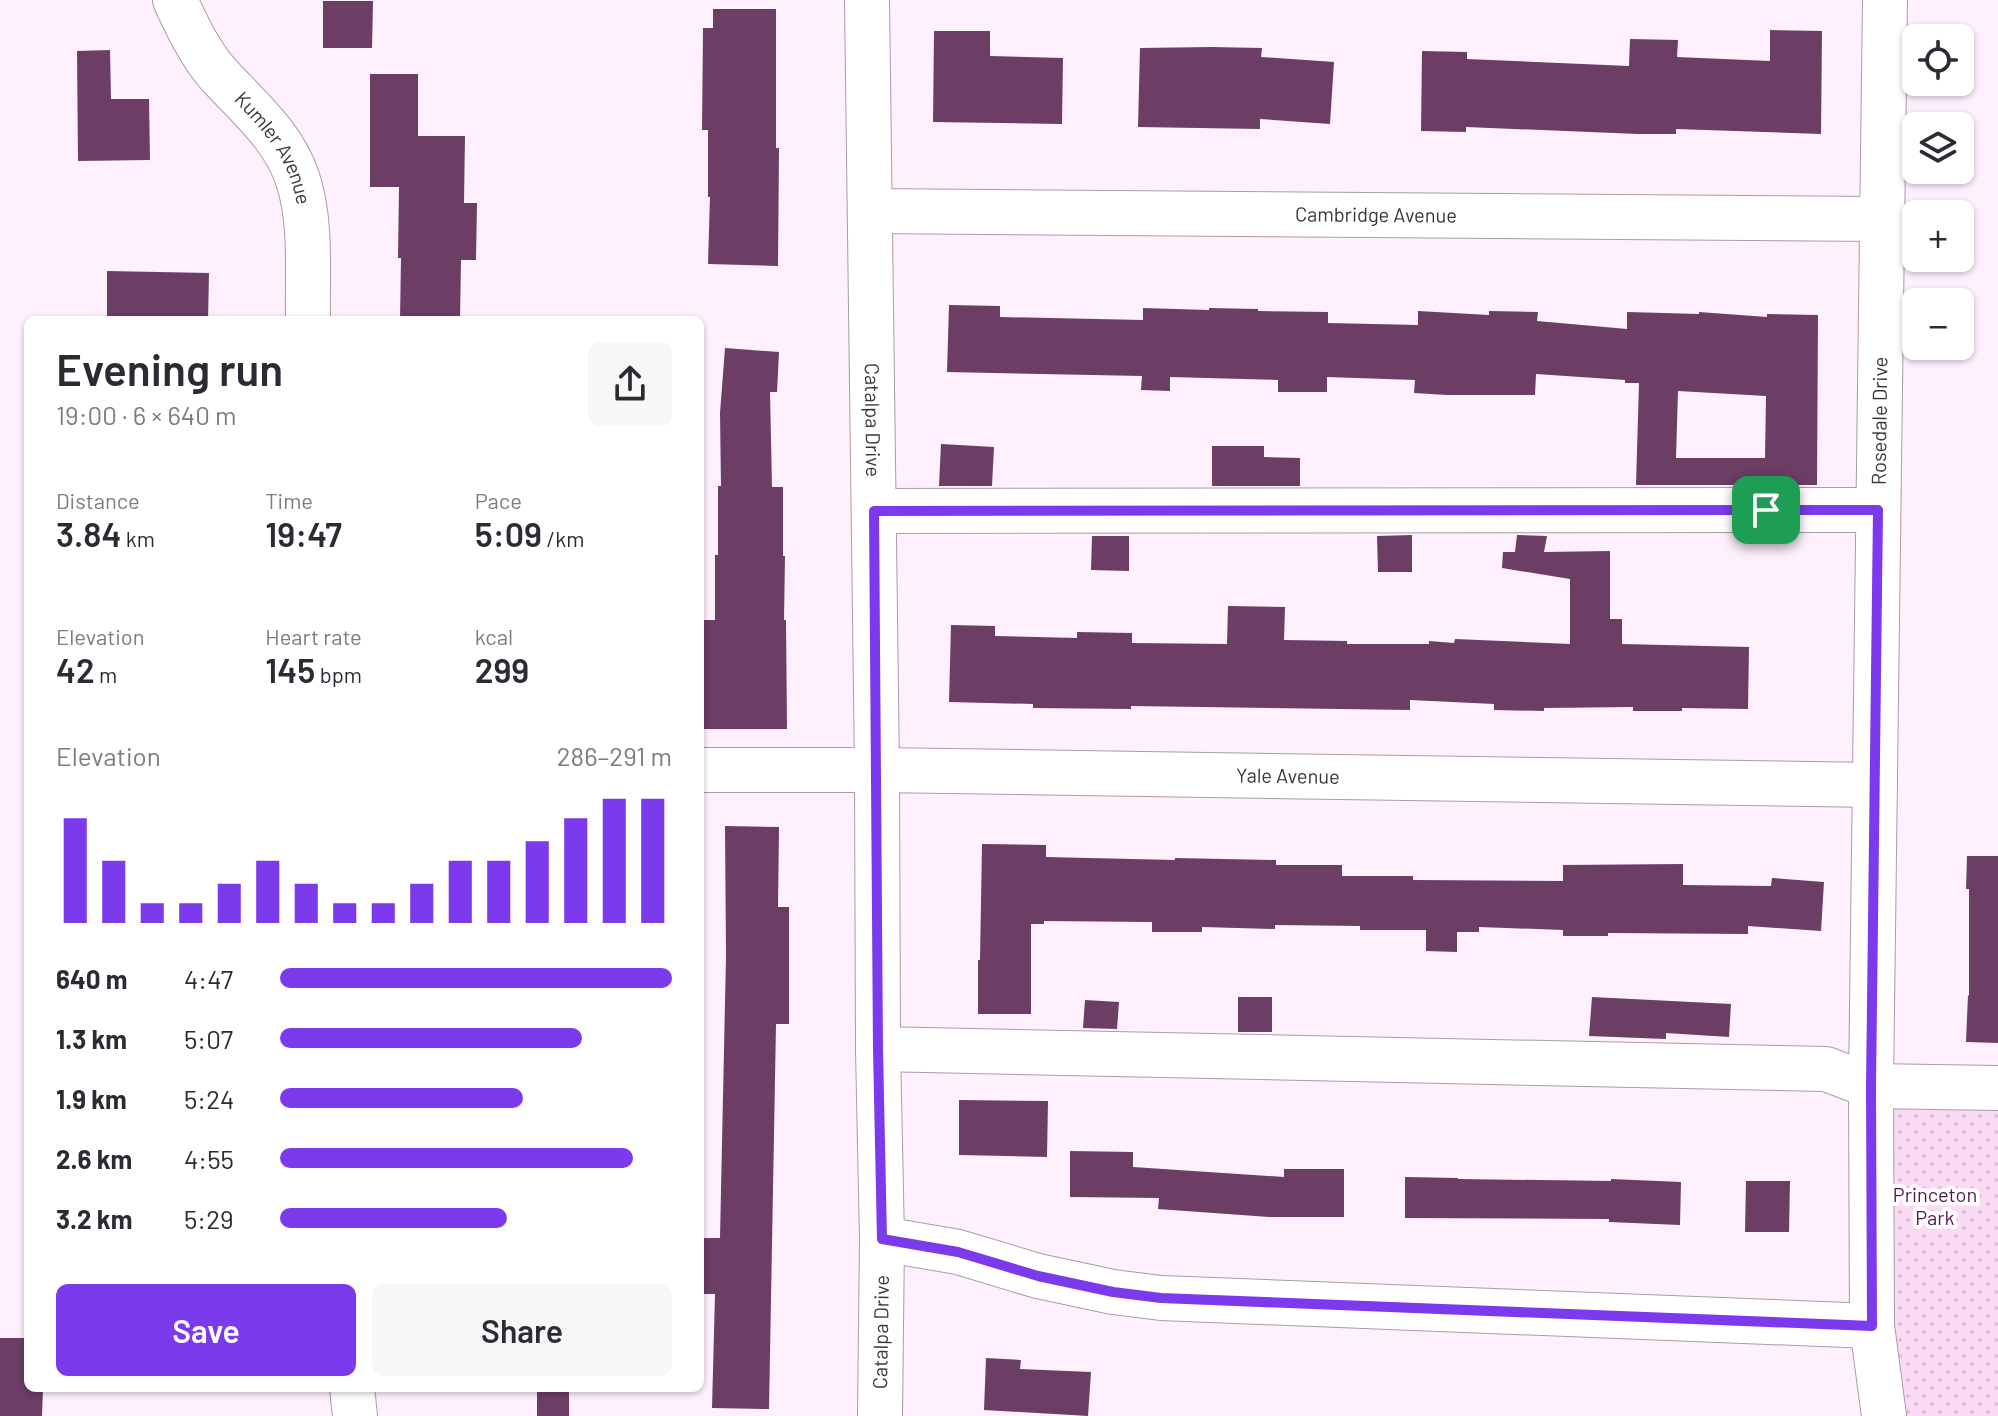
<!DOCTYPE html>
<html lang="en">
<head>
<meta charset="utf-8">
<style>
  :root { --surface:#fff; --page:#f7f7f7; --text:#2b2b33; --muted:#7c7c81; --accent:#7c3aed }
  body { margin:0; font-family:Barlow,sans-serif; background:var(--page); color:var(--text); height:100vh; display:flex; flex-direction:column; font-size:30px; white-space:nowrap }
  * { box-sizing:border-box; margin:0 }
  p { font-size:26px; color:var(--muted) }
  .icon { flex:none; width:44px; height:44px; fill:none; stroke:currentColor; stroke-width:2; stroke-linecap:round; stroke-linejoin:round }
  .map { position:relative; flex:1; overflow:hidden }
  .panel { position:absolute; left:24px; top:316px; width:680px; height:1076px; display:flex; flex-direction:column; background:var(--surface); border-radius:12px; box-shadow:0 2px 6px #0004 }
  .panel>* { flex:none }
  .fabs { position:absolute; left:1902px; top:24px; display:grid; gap:16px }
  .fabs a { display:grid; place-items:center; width:72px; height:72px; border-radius:12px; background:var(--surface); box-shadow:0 2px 6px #0004; font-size:40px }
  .pin { position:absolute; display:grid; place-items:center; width:68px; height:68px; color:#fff; margin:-34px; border-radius:16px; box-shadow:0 4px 12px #0006 }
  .round { display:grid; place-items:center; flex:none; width:84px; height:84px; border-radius:12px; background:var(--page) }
  .overview { display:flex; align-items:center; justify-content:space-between; height:136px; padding:0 32px }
  h1 { font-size:44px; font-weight:600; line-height:60px }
  .figures { display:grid; grid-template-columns:repeat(3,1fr); gap:12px; height:136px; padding:8px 32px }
  .figures div { display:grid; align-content:center }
  .figures b { font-size:34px; font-weight:600 }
  .figures small { font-size:22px; font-weight:400 }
  .figures p { font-size:22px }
  .chart { height:224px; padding:16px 32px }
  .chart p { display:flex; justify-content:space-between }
  .chart svg { width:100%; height:144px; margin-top:8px; stroke:var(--accent); stroke-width:6 }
  .primary-button { display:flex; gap:16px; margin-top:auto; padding:16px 32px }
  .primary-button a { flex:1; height:92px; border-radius:12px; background:var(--accent); color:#fff; font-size:32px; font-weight:600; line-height:92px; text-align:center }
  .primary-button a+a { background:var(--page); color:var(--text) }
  ul { padding:0 32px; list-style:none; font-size:26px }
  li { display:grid; grid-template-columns:128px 96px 1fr; align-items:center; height:60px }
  li i { height:20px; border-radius:10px; background:var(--accent) }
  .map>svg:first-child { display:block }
  .grass { fill:url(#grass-dots) }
  .building { fill:#6c3d65; fill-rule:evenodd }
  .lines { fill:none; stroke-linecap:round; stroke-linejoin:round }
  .minor-casing { stroke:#ab9ba8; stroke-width:46 }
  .minor { stroke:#fff; stroke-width:44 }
  .route-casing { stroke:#fff; stroke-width:16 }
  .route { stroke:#7c3aed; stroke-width:10 }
  .labels { text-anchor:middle; stroke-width:8; stroke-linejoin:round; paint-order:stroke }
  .street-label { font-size:20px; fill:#3c363b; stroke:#fff }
  .park-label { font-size:20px; fill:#56164f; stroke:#fff }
</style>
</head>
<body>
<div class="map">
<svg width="1998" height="1416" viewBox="0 0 1998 1416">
  <defs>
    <pattern id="grass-dots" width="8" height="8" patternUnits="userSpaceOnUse" patternTransform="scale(2)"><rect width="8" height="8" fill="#fadaf4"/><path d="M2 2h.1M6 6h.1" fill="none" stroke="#d7bcd2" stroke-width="1.8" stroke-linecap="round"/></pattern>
  </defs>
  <rect width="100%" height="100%" fill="#fef0fc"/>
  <path class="grass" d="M1871 1086 1998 1088V1416H1884Z"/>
  <g class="building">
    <path d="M323 1H373L372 48H323Z"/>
    <path d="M713 9H776V148H779L778 266 708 264 710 197H708V130H702L703 28H713Z"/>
    <path d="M1770 30 1822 31 1821 134 1676 129V134H1638L1466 127V132L1421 131 1422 51 1467 52V59L1629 66 1630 39 1678 40 1677 57 1770 61Z"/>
    <path d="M934 31H990V56L1063 58 1062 124 933 122Z"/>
    <path d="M1211 47 1262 48 1261 57 1334 62 1330 124 1260 119V129L1138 127 1140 48Z"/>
    <path d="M110 50 111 99H149L150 160 78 161 77 51Z"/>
    <path d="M370 74H418V136H465L464 203H477L476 260H461L460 320H400L401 258H398L399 187H370Z"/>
    <path d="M107 271 209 273 208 320H107Z"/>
    <path d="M949 305 1000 306V317L1143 320V308L1209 310V308L1258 309V311L1328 312V323L1418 325V311L1489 315V311L1538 312 1537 321 1627 329V312L1699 314V312L1767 317V314L1818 315 1817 485H1636L1639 383H1625V380L1536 374 1535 395H1447L1414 393 1415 380 1327 377V392H1278V380L1170 377V391L1141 390 1142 376 947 372ZM1678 391 1766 396 1765 458H1676Z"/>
    <path d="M725 348 779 352 777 392H770L772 487H783V556H785L784 620H786L787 729H700V620H715V555H718V486H721L720 413Z"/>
    <path d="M941 444 994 447 992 486H939Z"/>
    <path d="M1212 446H1264V457L1300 458V486H1212Z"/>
    <path d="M1412 535V572H1378L1377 536Z"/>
    <path d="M1517 535 1547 536 1544 552 1610 551V619H1622V644L1749 647 1748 709 1682 708V711H1633V707L1544 708V711L1494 710V704L1410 700V710L1131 706V709L1033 708V704L949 702 951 625 995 626V636L1077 638V632L1132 633V643L1227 644 1228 606 1285 607 1284 640 1347 641V644H1429V641L1454 643 1455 639 1570 644V579L1502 568 1503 552H1515Z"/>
    <path d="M1092 536H1129V571L1091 570Z"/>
    <path d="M725 826 779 827 778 907H789V1024H776L769 1409 712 1408 715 1294H700V1238H720L726 956Z"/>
    <path d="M982 844 1046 845V857L1175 860V858L1276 860V865H1342V876H1413V880L1563 881V865L1683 864V885L1771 886 1772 878 1824 882 1821 931 1748 926V934L1608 933V936H1563V930L1479 927V932H1457V952L1426 951V930H1360V926L1275 925V929L1202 927V932H1152V922L1044 921V924H1031V1014H978V960H980Z"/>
    <path d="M1967 856H1998V1043L1966 1042 1968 995 1969 996V889H1966Z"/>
    <rect x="1238" y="997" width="34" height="35"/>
    <path d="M1592 997 1731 1004 1729 1037 1666 1033V1039L1589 1036Z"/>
    <path d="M1085 1000 1119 1002 1117 1029 1083 1028Z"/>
    <path d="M959 1100 1048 1101 1047 1157 959 1155Z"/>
    <path d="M1070 1151 1133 1152V1167L1284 1177V1169H1344V1217H1269L1158 1209 1159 1198 1070 1197Z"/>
    <path d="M1405 1177 1458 1178V1179L1611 1181V1179L1681 1182 1680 1225 1609 1222V1219L1405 1218Z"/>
    <path d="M1746 1181H1790L1789 1232H1745Z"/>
    <path d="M0 1338H28V1388H43L42 1416H0Z"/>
    <path d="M986 1358 1021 1360 1020 1369 1091 1372 1088 1416 984 1410Z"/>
    <rect x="537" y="1388" width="32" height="28"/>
  </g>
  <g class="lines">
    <defs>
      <g id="minor">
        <path id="s1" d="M175 0C187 26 199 52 218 74 248 107 284 136 298 180 312 223 307 275 308 320"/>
        <path id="s2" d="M867 0 877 770 878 1049 882 1239 880 1416"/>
        <path id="s3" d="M870 211 1883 219"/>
        <path d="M874 511 1878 510"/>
        <path id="s4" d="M700 770H877L1875 785"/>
        <path d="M878 1049 1826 1069 1871 1086 1998 1088"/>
        <path d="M882 1239 958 1252 1038 1276 1113 1292 1161 1298 1872 1326"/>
        <path d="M352 1388 355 1416"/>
        <path id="s5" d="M1884 1416 1872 1326 1871 1086 1885 0"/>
      </g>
    </defs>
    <use href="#minor" class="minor-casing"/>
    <use href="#minor" class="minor"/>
  </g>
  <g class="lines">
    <defs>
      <path id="route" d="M1766 510H1878L1871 1086 1872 1326 1161 1298 1113 1292 1038 1276 958 1252 882 1239 878 1049 874 511Z"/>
    </defs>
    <use href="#route" class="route-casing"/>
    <use href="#route" class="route"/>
  </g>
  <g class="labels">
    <g class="street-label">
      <text dy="7" stroke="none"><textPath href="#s1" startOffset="180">Kumler Avenue</textPath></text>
      <text dy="7" stroke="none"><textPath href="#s3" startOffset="506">Cambridge Avenue</textPath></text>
      <text dy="7" stroke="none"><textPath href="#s2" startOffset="420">Catalpa Drive</textPath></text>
      <text dy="7" stroke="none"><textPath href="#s5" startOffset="996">Rosedale Drive</textPath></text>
      <text dy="7" stroke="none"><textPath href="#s4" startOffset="588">Yale Avenue</textPath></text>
      <text transform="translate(881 1332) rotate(-89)" y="7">Catalpa Drive</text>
    </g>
    <g class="park-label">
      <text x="1935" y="1202">Princeton<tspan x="1935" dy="23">Park</tspan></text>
    </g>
  </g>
</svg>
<div class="fabs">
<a><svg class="icon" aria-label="locate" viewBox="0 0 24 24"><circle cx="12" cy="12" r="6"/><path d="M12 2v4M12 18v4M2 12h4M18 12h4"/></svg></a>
<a><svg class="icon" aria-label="layers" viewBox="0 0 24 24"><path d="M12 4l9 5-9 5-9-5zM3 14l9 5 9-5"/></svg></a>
<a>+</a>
<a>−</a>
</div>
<div class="pin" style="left:1766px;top:510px;background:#1e9e55"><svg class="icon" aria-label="arrive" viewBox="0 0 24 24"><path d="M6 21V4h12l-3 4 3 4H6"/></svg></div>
<section class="panel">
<div class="overview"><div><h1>Evening run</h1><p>19:00 · 6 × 640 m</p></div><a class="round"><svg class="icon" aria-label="share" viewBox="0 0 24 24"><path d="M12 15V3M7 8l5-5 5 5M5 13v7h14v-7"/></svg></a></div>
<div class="figures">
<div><p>Distance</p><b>3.84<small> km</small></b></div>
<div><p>Time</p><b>19:47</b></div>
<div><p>Pace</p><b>5:09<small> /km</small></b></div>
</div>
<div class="figures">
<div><p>Elevation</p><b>42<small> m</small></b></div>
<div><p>Heart rate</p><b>145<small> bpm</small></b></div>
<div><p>kcal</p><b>299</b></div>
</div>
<div class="chart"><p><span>Elevation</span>286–291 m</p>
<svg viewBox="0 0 160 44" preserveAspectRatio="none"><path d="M5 44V12M15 44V25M25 44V38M35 44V38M45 44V32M55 44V25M65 44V32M75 44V38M85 44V38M95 44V32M105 44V25M115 44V25M125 44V19M135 44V12M145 44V6M155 44V6"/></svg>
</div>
<ul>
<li><b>640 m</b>4:47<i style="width:100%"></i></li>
<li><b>1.3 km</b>5:07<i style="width:77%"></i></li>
<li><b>1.9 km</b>5:24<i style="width:62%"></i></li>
<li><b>2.6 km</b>4:55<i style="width:90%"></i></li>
<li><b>3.2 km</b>5:29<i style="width:58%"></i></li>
</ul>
<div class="primary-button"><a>Save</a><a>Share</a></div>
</section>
</div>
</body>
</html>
